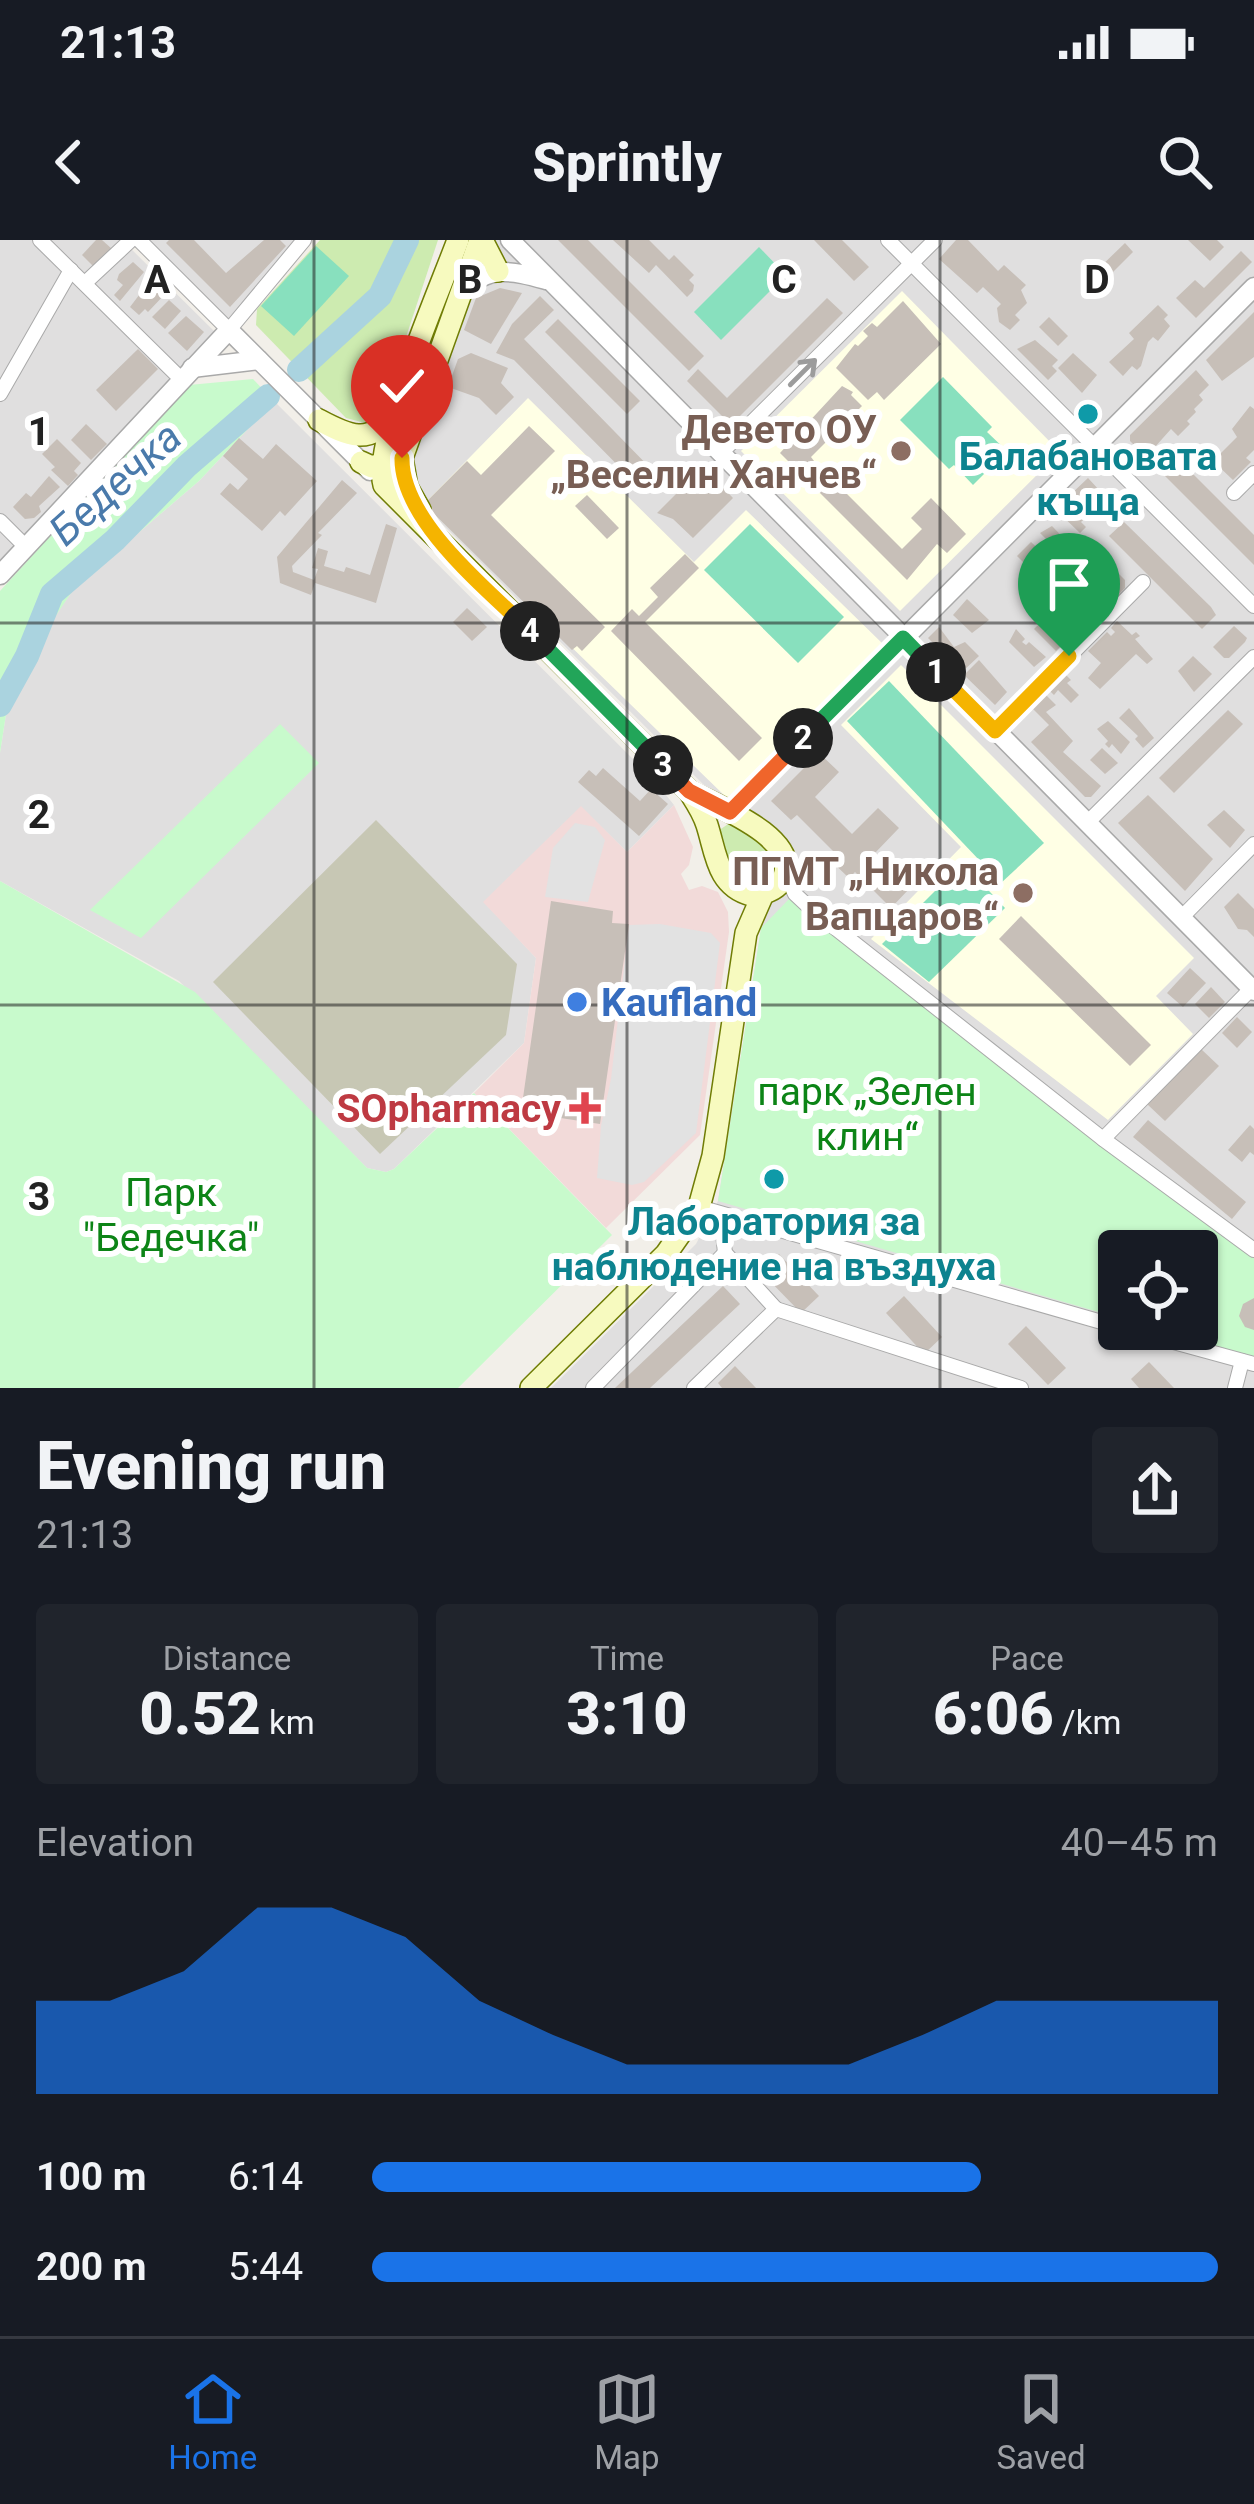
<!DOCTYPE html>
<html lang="en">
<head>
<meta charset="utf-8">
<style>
  :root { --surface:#171b24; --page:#20242c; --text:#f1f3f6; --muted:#9ea1a6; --line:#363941; --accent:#1a73e8 }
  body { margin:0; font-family:Roboto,sans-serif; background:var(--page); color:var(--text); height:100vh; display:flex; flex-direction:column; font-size:45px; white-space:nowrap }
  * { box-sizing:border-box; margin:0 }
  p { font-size:39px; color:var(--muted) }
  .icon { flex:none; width:66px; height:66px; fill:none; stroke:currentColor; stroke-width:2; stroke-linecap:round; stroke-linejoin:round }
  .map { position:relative; height:1148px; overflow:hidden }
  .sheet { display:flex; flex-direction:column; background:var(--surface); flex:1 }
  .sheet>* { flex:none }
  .controls { position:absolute; left:1098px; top:990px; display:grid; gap:24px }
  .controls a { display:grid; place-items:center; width:120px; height:120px; border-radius:12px; background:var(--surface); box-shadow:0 3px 9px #0004; font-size:60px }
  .pin { position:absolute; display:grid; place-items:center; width:102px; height:102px; color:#fff; margin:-123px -51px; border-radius:50% 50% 50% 0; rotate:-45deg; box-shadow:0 0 12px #0007 }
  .pin .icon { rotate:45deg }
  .km { position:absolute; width:60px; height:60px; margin:-30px; border-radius:50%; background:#222; color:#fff; font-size:33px; line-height:60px; text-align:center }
  .round { display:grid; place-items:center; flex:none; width:126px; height:126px; border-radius:12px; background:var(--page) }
  .summary { display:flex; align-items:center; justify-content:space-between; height:204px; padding:0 36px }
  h1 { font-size:66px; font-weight:800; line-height:90px }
  .stats { display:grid; grid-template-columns:repeat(3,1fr); gap:18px; height:204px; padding:12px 36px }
  .stats div { display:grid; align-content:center; border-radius:12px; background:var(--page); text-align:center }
  .stats b { font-size:60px; font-weight:800 }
  .stats small { font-size:33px; font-weight:400 }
  .stats p { font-size:33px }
  .chart { height:336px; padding:24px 36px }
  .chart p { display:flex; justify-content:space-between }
  .chart svg { width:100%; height:216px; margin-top:12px; fill:var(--accent); opacity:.7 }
  ul { padding:0 36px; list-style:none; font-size:39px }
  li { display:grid; grid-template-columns:192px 144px 1fr; align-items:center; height:90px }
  li i { height:30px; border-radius:15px; background:var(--accent) }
  .status { display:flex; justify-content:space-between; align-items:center; height:84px; padding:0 60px; background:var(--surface); direction:ltr }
  .status svg { height:33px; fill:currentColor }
  header { display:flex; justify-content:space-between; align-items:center; height:156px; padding:0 36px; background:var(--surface); font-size:54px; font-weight:800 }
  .menu { display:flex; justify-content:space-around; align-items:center; height:168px; border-top:3px solid var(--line); background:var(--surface); font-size:33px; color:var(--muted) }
  .menu a { display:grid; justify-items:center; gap:6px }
  .menu .active { color:var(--accent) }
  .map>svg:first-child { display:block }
  .residential { fill:#e0dfdf; fill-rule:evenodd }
  .commercial { fill:#f2dad9 }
  .education { fill:#ffffe5 }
  .construction { fill:#c7c7b4 }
  .grass { fill:#cdebb0 }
  .park { fill:#c8facc }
  .pitch { fill:#88e0be }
  .parking { fill:#e2e2e2 }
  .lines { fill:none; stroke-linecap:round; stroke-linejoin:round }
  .river { stroke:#aad3df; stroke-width:24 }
  .building { fill:#c7bfb8 }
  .minor-casing { stroke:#a9a9a9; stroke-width:16 }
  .tertiary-casing { stroke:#a9a9a9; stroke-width:21 }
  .secondary-casing { stroke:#707d05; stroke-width:24 }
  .minor { stroke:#fff; stroke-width:14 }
  .tertiary { stroke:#fff; stroke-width:18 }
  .secondary { stroke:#f7fabf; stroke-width:21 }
  .oneway { stroke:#9c9c9c }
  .split-1-casing { stroke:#fff; stroke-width:24 }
  .split-2-casing { stroke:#fff; stroke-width:24 }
  .split-3-casing { stroke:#fff; stroke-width:24 }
  .split-4-casing { stroke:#fff; stroke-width:24 }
  .split-5-casing { stroke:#fff; stroke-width:24 }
  .split-1 { stroke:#f5b400; stroke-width:15 }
  .split-2 { stroke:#22a559; stroke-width:15 }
  .split-3 { stroke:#f0652b; stroke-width:15 }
  .split-4 { stroke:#22a559; stroke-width:15 }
  .split-5 { stroke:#f5b400; stroke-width:15 }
  .grid { fill:none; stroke:#222; stroke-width:3; stroke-opacity:0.55 }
  .culture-dot { fill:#0f9aa8; stroke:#fff; stroke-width:4.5 }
  .education-dot { fill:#8d6e63; stroke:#fff; stroke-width:4.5 }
  .shop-dot { fill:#3f7fe0; stroke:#fff; stroke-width:4.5 }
  .health-dot { fill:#e0444e; stroke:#fff; stroke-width:4.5 }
  .labels { text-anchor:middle; stroke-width:12; stroke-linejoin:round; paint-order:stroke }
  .education-label { font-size:39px; font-weight:bold; fill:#785e54; stroke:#fff; text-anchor:end }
  .culture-label { font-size:39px; font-weight:bold; fill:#0d838f; stroke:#fff }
  .shop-label { font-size:39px; font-weight:bold; fill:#366cbe; stroke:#fff; text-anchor:start }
  .park-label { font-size:39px; fill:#0c8416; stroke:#fff }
  .health-label { font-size:39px; font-weight:bold; fill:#be3a42; stroke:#fff; text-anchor:end }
  .water-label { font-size:42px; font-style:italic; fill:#4a7aab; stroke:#fff }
  .grid-label { font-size:39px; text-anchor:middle; font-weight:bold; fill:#222; stroke:#fff; stroke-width:12; stroke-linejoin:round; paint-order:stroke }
</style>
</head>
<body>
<div class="status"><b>21:13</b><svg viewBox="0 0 49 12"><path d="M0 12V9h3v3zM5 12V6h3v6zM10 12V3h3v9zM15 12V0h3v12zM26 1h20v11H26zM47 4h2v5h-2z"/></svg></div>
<header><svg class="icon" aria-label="back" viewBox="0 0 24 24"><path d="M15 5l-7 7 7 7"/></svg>Sprintly<svg class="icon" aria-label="search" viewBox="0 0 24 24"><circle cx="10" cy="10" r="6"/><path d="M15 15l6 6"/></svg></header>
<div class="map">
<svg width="1254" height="1148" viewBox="0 0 1254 1148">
  <rect width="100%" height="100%" fill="#f2efe9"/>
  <g class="residential">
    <path d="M0 0H122L216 93 0 323Z"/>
    <path d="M140 0H296L224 85Z"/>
    <path d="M491 0H1254V1148H551L696 1004 718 961 764 672 716 557 421 263 409 240 413 214ZM1119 1011H1197V1089H1119Z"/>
    <path d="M274 161 654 540 674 565 627 612 581 567 484 662 536 718 524 803 394 929 386 932 367 928 179 741 0 641V513L7 468 51 382 75 347 199 241Z"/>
  </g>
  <path class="commercial" d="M674 565 693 607 689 625 681 634 689 650 702 646 718 652 728 672 729 692 700 895 606 988 474 853 524 803 536 718 483 662 581 566 627 612Z"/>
  <g class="education">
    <path d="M902 51 1060 212 900 371 741 211Z"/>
    <path d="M528 158 694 322 746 270 885 406 727 558 424 264Z"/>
    <path d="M901 425 1194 718 1156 756 1193 794 1108 880 871 699 961 607 841 485Z"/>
  </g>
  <path class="construction" d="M376 580 517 724 506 795 380 914 213 742Z"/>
  <g class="grass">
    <path d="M320 0H438L383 167 369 184 346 178 256 85 257 69Z"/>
    <path d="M731 582C756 593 779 611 772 639L757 648C733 638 718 618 718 591Z"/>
  </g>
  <g class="park">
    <path d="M253 139 274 161 199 241 75 347 51 383 7 468 0 513V351L189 145Z"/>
    <path d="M280 484 319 523 141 698 90 670Z"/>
    <path d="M0 641 195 752 367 928 386 932 394 929 474 853 612 995 458 1148H0Z"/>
    <path d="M789 659 818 677 1254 1011V1117L1158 1089H1197V1011H1119V1078L718 961 761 688Z"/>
  </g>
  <g class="pitch">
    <path d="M316 6 349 36 294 96 261 66Z"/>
    <path d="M759 7 786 35 721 100 694 72Z"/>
    <path d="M943 137 992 187 987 192 1007 211 973 245 954 225 949 229 900 180Z"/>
    <path d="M750 284 844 377 798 423 704 330Z"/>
    <path d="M889 441 1044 603 1001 643 847 481Z"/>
    <path d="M963 623 1005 668 929 742 882 704Z"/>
  </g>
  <g class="parking">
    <path d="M575 583 595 587 605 600 588 662 545 657 553 608Z"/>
    <path d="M660 684 711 693 720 703 696 893 644 942 632 945 597 938 601 886 611 839 629 685Z"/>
  </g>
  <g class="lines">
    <g class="river">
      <path d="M299 130 380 56 407 0"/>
      <path d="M0 465 27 416 52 354 115 300 187 226 268 156"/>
    </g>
  </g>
  <g class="building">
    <path d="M96 0H102L112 9 94 27 82 15Z"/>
    <path d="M169 0H194L226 33 264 0H280L286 6 230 67 166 3Z"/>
    <path d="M558 0H588L704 116 689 131Z"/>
    <path d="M613 0H649L669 20 674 15 694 35 689 40 694 45 693 51 687 57 656 25 649 33Z"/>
    <path d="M814 0H842L869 27 854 41Z"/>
    <path d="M956 0H968L998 31 1004 25 1026 45 1021 50 1027 63 1015 75 1020 80 1010 90 999 82 997 68 1001 64 983 47 977 53 939 19Z"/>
    <path d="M1188 0H1217L1224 7 1210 21Z"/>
    <path d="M1125 3 1133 12 1104 41 1095 32Z"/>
    <path d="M1241 11 1252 22 1196 78 1176 58 1195 40 1204 48Z"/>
    <path d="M133 22 144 32 120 61 114 55 123 45 117 40 119 34Z"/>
    <path d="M149 42 165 54 148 72 145 69 139 75 130 67Z"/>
    <path d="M500 48 522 53 491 104 464 90 476 58Z"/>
    <path d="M540 56 554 70 524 99 660 238 645 253 514 120 496 113 512 84Z"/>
    <path d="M827 58 843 73 731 185 687 141 698 129 727 158Z"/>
    <path d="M169 60 181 71 165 89 152 77Z"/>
    <path d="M903 61 941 104 884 160 877 152 868 160 836 128 855 104 858 106 868 96 863 91 872 83 877 87Z"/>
    <path d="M1158 65 1168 75 1164 79 1170 86 1158 101 1153 97 1148 102 1141 126 1137 130 1132 126 1123 136 1109 122 1134 99 1129 93Z"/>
    <path d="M1254 72V117L1222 141 1206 120Z"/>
    <path d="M186 76 204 92 187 111 168 93Z"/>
    <path d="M1049 77 1068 96 1058 106 1039 87Z"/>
    <path d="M558 79 640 161 627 174 545 92Z"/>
    <path d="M1035 100 1058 120 1052 126 1057 131 1048 140 1017 109Z"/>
    <path d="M138 109 158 129 116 171 96 150Z"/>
    <path d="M471 113 508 128 501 143 514 157 496 175 479 158 448 147 458 119Z"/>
    <path d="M1073 113 1097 135 1082 153 1058 128Z"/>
    <path d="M1196 130 1209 145 1199 155 1203 160 1194 169 1196 172 1187 181 1190 184 1178 196 1171 189 1146 217 1130 201V195Z"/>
    <path d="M842 146 853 152 851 155 862 166 811 217 814 221 902 309 922 289 911 278 931 258 966 294 947 313 937 304 907 340 780 213Z"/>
    <path d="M1250 166 1254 169V210L1246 218 1251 222 1233 240 1213 221 1237 197 1232 189Z"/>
    <path d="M86 184 107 204 91 220 71 200Z"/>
    <path d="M529 186 555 211 491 275 605 387 582 411 577 406 572 410 424 264 467 221 481 235Z"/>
    <path d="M239 198 263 219 276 204 317 241 285 276 280 271 262 291 220 254 230 243 238 250 248 239 223 216Z"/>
    <path d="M57 199 81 223 74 231 78 235 68 246 51 230 55 227 42 214Z"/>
    <path d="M1175 216 1254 295V325L1160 231Z"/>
    <path d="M699 231H707L733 258 693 298 673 279 657 273Z"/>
    <path d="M49 236 60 247 39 266 41 272 34 278 25 279 13 267 26 253 31 257Z"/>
    <path d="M1088 238 1100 251 1086 264 1092 271 1081 282 1086 287 1080 293 1056 270 1066 259 1073 266 1076 263 1069 256Z"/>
    <path d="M342 240 357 253 318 293 322 295 292 326 293 332 314 340 318 329 312 328 318 308 328 311 324 326 344 332 346 327 370 335 386 284 397 288 376 363 315 343 311 355 280 343 277 317Z"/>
    <path d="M587 255 619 288 607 299 575 266Z"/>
    <path d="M1124 282 1211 367 1216 375 1202 389 1109 296Z"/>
    <path d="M1052 286 1074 309 1065 318 1040 293Z"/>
    <path d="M1031 302 1044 314 1031 330 1017 316Z"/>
    <path d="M1096 311 1125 340V348L1119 354 1086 321Z"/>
    <path d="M685 314 699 328 645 382 762 498 739 521 611 391 632 369 639 376 658 357 650 348Z"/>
    <path d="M1069 348 1090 368 1086 372 1094 379 1088 385 1060 359Z"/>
    <path d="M967 359 989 380 972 393 953 375Z"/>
    <path d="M467 368 487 387 472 401 453 382Z"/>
    <path d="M1055 368 1081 392 1063 409 1060 407 1056 411 1034 389Z"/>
    <path d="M1117 381 1132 395 1136 392 1140 396 1135 399 1153 419 1147 424 1136 414 1100 449 1088 438 1101 423 1088 411 1107 392 1111 396 1115 392 1111 388Z"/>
    <path d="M1234 386 1247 398 1245 402 1229 418H1224L1213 407Z"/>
    <path d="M939 387 954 407 965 402 979 416 962 432 928 398Z"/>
    <path d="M1016 389 1025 399 1022 402 1026 405 1029 402 1046 417 1034 427 1009 402Z"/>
    <path d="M1193 416 1212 434 1194 452 1178 431Z"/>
    <path d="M979 420 1007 452 995 465 964 435Z"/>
    <path d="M1065 434 1071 440 1067 443 1079 455 1071 463 1058 450 1054 455 1049 450Z"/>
    <path d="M1045 454 1056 465 1046 472 1073 501 1063 512 1101 546 1091 557H1085L1031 502 1049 485 1031 467Z"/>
    <path d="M1129 468 1154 498 1143 508 1135 499 1138 496 1119 478Z"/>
    <path d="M1228 470 1243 484 1174 553 1159 538Z"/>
    <path d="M1108 481 1130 502 1121 514 1112 504 1109 508 1105 504 1108 501 1097 489Z"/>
    <path d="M1102 508 1118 523 1105 534 1090 520Z"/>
    <path d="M819 513 839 532 815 557 852 594 878 568 899 588 874 614 909 649 891 668 855 632 849 638 828 618 834 612 797 575 791 580 771 561Z"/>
    <path d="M603 528 640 561 651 549 668 564 639 596 578 542 589 530 596 536Z"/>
    <path d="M1148 555 1213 619 1185 651 1118 583Z"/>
    <path d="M1224 570 1245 590 1230 608 1207 585Z"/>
    <path d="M1238 653 1254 669V697L1247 690 1238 689 1224 667Z"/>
    <path d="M551 661 613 671 612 683 629 684 600 884 521 872Z"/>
    <path d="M1021 676 1151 805 1130 826 999 699Z"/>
    <path d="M1190 728 1206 743 1183 767 1167 753Z"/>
    <path d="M1211 747 1225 762 1209 778 1195 764Z"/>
    <path d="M1237 777 1252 792 1237 808 1222 793Z"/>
    <path d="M1201 809 1219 826 1165 881 1147 864Z"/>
    <path d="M1148 880 1246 962 1232 979 1133 897Z"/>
    <path d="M1250 885 1254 889V915L1250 912 1242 922 1228 910Z"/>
    <path d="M779 1014 819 1056 801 1073 761 1032Z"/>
    <path d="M723 1046 740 1064 650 1148H615Z"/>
    <path d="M904 1056 942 1097 924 1114 886 1073Z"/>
    <path d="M1254 1058V1090L1245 1087 1239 1076 1243 1064Z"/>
    <path d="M1026 1086 1066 1128 1048 1145 1008 1104Z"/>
    <path d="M1149 1122 1174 1148H1139L1131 1139Z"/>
    <path d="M735 1126 756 1148H722L718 1143Z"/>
  </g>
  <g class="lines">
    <defs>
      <g id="minor">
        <path d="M40 0 181 139"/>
        <path d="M139 0 229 90 304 0"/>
        <path d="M888 0 1254 366"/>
        <path d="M85 43 131 0"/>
        <path d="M0 154 71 30"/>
        <path d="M720 214 935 0"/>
        <path d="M1234 253 1254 233"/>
        <path d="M0 281 26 307"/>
        <path d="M995 491 1143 342"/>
        <path d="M1087 583 1254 417"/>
        <path d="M785 633 795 654 811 669 1103 899 1254 1010"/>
        <path d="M1181 678 1254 604"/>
        <path d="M1103 899 1251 749"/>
        <path d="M699 967 1119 1087"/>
        <path d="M721 974 725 1013 776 1069"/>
        <path d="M1126 1089 1254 1124"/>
        <path d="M593 1148 725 1013"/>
        <path d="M694 1148 776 1069 1021 1148"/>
        <path d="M1235 1148 1242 1121"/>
      </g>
      <g id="tertiary">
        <path d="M510 0 1254 751"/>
        <path d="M463 52C488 24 513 31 546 40"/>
        <path d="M192 128 259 120"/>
        <path d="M0 335 229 90 370 231"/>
        <path d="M731 572 1254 47"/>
      </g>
      <g id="secondary">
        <path d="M458 0C441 47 372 204 384 245L689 551C696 562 703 572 707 585 716 613 717 646 751 655 764 654 779 650 784 636 799 596 713 565 689 551"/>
        <path d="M482 0 498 31"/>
        <path d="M319 180C347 195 371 207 392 174"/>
        <path d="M361 222 372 227 394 219"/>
        <path d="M420 270 407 247 402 218 480 0"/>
        <path d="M531 1148 666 1014 699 967 713 916 746 693 763 654"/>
      </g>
    </defs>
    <use href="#minor" class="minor-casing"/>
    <use href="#tertiary" class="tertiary-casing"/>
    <use href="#secondary" class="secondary-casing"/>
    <use href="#minor" class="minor"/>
    <use href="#tertiary" class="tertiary"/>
    <use href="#secondary" class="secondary"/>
  </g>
  <defs><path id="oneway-shaft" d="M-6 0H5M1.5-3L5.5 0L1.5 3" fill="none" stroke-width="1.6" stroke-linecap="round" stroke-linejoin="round" transform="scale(3)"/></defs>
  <use class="oneway" href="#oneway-shaft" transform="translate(803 132) rotate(-45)"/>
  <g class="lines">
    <defs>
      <path id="split-1" d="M936 432 995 491 1069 416"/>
      <path id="split-2" d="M803 498 903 398 936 432"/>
      <path id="split-3" d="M663 525 689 551 730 572 803 498"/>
      <path id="split-4" d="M530 391 663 525"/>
      <path id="split-5" d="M402 218C401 281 488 350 530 391"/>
    </defs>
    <use href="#split-1" class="split-1-casing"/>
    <use href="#split-2" class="split-2-casing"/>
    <use href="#split-3" class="split-3-casing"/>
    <use href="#split-4" class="split-4-casing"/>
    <use href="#split-5" class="split-5-casing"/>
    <use href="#split-1" class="split-1"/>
    <use href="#split-2" class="split-2"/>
    <use href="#split-3" class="split-3"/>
    <use href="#split-4" class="split-4"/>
    <use href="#split-5" class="split-5"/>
  </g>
  <path class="grid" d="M314 0V1148M627 0V1148M940 0V1148M0 383H1254M0 765H1254"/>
  <g class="culture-dot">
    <circle cx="1088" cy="174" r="12"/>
    <circle cx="774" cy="939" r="12"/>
  </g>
  <g class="education-dot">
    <circle cx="901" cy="211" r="12"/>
    <circle cx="1023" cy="653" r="12"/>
  </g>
  <circle class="shop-dot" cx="577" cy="762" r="12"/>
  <path class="health-dot" d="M579 850h12v12h12v12h-12v12h-12v-12h-12v-12h12z"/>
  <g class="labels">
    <g class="education-label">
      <text x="877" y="203">Девето ОУ<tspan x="877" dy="45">„Веселин Ханчев“</tspan></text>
      <text x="999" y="645">ПГМТ „Никола<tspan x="999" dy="45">Вапцаров“</tspan></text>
    </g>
    <g class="culture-label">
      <text x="1088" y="230">Балабановата<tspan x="1088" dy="45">къща</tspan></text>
      <text x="774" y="995">Лаборатория за<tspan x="774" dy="45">наблюдение на въздуха</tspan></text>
    </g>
    <g class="shop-label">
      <text x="601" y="776">Kaufland</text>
    </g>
    <g class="park-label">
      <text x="867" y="865">парк „Зелен<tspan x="867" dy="45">клин“</tspan></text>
      <text x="171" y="966">Парк<tspan x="171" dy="45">"Бедечка"</tspan></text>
    </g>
    <g class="health-label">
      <text x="561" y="882">SOpharmacy</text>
    </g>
    <g class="water-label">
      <text transform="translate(115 243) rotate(-42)" y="15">Бедечка</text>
    </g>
  </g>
  <g class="grid-label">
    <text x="157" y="53">A</text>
    <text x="470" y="53">B</text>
    <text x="784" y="53">C</text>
    <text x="1097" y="53">D</text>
    <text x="39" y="205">1</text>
    <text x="39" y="588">2</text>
    <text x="39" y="970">3</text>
  </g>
</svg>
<div class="controls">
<a><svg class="icon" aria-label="locate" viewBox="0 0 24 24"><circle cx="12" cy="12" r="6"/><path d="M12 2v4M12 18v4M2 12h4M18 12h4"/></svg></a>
</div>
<div class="pin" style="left:1069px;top:416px;background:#1e9e55"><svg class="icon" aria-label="arrive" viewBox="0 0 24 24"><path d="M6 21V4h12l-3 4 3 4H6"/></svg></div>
<div class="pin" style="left:402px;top:218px;background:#d93025"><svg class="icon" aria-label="check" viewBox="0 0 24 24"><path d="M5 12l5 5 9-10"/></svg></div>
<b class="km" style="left:936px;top:432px">1</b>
<b class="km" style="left:803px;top:498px">2</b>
<b class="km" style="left:663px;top:525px">3</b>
<b class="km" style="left:530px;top:391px">4</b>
</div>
<section class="sheet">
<div class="summary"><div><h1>Evening run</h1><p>21:13</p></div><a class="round"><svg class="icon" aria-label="share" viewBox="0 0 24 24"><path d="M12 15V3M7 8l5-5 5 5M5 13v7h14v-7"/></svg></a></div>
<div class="stats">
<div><p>Distance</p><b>0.52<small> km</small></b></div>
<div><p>Time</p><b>3:10</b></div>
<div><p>Pace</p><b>6:06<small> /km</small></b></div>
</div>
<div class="chart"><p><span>Elevation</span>40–45 m</p>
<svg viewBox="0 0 160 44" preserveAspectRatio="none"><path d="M0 44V25L10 25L20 19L30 6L40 6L50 12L60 25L70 32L80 38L90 38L100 38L110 38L120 32L130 25L140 25L150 25L160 25V44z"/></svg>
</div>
<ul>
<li><b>100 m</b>6:14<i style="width:72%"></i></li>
<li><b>200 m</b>5:44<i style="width:100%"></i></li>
</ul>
</section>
<nav class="menu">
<a class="active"><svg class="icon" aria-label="home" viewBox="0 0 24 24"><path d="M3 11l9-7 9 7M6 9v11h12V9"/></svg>Home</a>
<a><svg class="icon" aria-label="map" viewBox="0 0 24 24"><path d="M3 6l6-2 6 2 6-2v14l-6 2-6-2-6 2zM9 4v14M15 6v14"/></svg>Map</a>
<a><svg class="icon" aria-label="saved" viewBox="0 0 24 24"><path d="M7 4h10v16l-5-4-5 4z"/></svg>Saved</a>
</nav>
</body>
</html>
